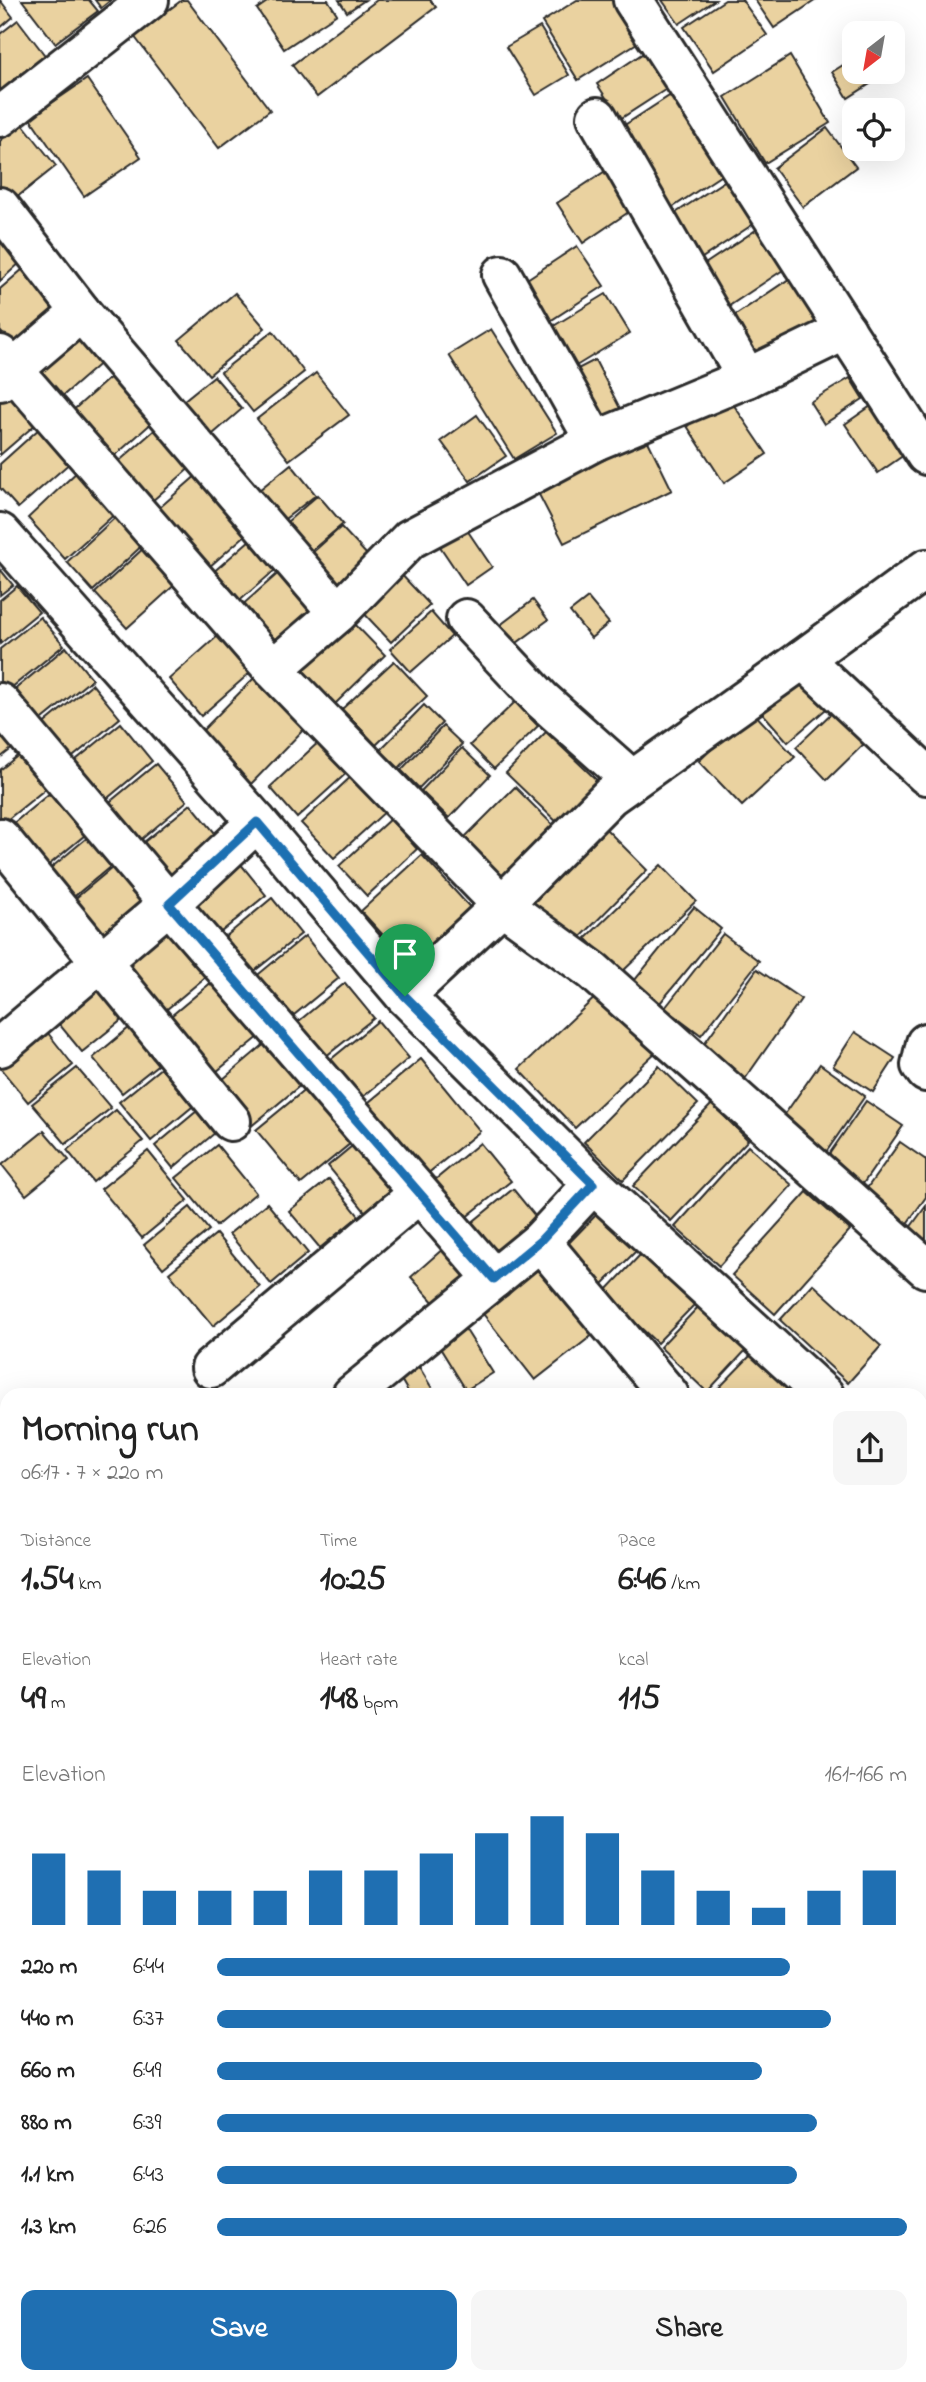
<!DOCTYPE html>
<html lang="en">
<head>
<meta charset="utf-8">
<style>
  :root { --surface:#fff; --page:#f6f6f6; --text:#222; --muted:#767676; --accent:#1f6fb2 }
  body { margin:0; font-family:"Indie Flower",sans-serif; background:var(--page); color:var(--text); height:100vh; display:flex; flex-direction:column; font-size:26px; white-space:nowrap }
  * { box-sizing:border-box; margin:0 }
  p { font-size:23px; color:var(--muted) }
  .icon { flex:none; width:38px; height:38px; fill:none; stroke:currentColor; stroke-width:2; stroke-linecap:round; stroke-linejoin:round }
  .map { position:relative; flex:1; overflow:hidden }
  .panel { position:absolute; left:0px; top:1388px; width:928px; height:996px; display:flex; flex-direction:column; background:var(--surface); border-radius:21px 21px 0 0; box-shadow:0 7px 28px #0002 }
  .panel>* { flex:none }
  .needle { width:46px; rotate:211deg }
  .fabs { position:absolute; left:842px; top:21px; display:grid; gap:14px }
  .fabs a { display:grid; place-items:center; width:63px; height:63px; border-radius:14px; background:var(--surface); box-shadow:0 7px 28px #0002; font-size:35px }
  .pin { position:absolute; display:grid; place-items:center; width:60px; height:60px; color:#fff; margin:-72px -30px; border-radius:50% 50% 50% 0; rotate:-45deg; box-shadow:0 0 7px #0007 }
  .pin .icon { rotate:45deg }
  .round { display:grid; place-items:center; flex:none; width:74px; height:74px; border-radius:14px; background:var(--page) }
  .head { display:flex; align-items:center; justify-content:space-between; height:119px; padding:0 21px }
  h1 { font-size:38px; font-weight:700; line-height:52px }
  .metrics { display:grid; grid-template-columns:repeat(3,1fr); gap:10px; height:119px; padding:7px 21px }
  .metrics div { display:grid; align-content:center }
  .metrics b { font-size:35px; font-weight:700 }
  .metrics small { font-size:19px; font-weight:400 }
  .metrics p { font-size:19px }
  .chart { height:196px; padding:14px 21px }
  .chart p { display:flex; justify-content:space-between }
  .chart svg { width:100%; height:126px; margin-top:7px; stroke:var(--accent); stroke-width:6 }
  .action { display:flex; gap:14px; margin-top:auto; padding:14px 21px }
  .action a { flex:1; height:80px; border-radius:14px; background:var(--accent); color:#fff; font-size:28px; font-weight:700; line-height:80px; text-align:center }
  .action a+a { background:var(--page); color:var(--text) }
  ul { padding:0 21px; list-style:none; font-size:23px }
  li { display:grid; grid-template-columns:112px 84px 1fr; align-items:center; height:52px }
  li i { height:18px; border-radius:9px; background:var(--accent) }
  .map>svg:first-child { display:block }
  .building { fill:#ead2a0; stroke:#2b2b2b; stroke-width:2 }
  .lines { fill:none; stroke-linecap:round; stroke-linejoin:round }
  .minor-casing { stroke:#2b2b2b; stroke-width:44 }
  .tertiary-casing { stroke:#2b2b2b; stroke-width:44 }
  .minor { stroke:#fff; stroke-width:38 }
  .tertiary { stroke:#fff; stroke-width:38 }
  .route-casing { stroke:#fff; stroke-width:14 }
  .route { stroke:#1f6fb2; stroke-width:9 }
</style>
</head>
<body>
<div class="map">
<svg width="926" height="2382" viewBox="0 0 926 2382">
  <rect width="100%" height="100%" fill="#fff"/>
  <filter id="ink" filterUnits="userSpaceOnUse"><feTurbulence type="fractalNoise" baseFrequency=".0143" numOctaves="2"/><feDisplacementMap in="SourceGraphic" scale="14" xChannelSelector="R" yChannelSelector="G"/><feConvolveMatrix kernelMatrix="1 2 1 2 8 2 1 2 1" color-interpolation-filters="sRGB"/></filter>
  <g filter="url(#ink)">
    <g class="building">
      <path d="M0 0 13 17 0 28Z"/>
      <path d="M22 0H89L98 11 55 43Z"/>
      <path d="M95 0H111L101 8Z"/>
      <path d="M182 0H187L270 110 219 148 134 36Z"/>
      <path d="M270 0H328L337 14 284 49 257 9Z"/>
      <path d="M339 0H365L347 12Z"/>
      <path d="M377 0H430L436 7 317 97 292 65Z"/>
      <path d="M577 0H620L645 38 578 80 542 22Z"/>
      <path d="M662 0H715L679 24Z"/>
      <path d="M725 0H742L767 35 714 71 684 27Z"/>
      <path d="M755 0H816L774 28Z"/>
      <path d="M18 20 50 62 0 99V34Z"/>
      <path d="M540 27 569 75 536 95 506 47Z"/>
      <path d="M648 50 671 86 620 119 597 84Z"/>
      <path d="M790 56 830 123 765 163 725 97Z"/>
      <path d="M854 58V72H883L884 75 848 98 832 72Z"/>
      <path d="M87 79 141 157 84 196 30 118Z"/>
      <path d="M677 91 729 170 670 209 617 130Z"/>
      <path d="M22 123 56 166 7 205 0 196V141Z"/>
      <path d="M827 128 856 167 803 207 774 168Z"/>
      <path d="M613 166 639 205 583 243 557 203Z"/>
      <path d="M729 178 758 221 696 262 668 218Z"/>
      <path d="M759 228 786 268 729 306 702 266Z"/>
      <path d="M0 239 21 262 0 281Z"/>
      <path d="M577 246 604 286 550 321 524 281Z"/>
      <path d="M23 269 60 311 16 349 0 331V289Z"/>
      <path d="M789 279 818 322 755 362 728 320Z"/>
      <path d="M235 293 265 328 209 375 179 340Z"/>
      <path d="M606 294 630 333 576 366 552 327Z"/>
      <path d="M491 329 557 433 514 459 449 355Z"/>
      <path d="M273 331 304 372 253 412 221 372Z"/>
      <path d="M78 332 103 361 58 400 33 371Z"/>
      <path d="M595 360 625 418 598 432 568 374Z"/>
      <path d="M316 373 349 415 289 460 257 419Z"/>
      <path d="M113 375 154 421 102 467 62 420Z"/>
      <path d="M214 376 242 409 206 440 177 406Z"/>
      <path d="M850 378 863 399 824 424 810 402Z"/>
      <path d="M4 388 36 424 0 455V392Z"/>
      <path d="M729 398 767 454 724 483 687 426Z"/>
      <path d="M871 406 904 455 878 473 845 424Z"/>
      <path d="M477 415 506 456 470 481 441 441Z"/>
      <path d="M158 427 192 466 143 509 109 470Z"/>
      <path d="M40 428 71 462 18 508 0 488V464Z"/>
      <path d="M642 429 672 490 564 543 533 483Z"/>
      <path d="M291 464 316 495 277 525 253 495Z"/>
      <path d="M80 469 118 511 65 559 28 518Z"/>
      <path d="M198 474 249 532 201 574 150 516Z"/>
      <path d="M318 495 343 524 305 556 280 528Z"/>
      <path d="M120 513 146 542 93 591 67 562Z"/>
      <path d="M341 527 369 557 329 592 302 562Z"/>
      <path d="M465 527 492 567 466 585 439 545Z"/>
      <path d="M258 533 283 563 229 610 203 581Z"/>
      <path d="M146 546 179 581 127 628 95 593Z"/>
      <path d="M0 569 13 585 0 595Z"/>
      <path d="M283 569 317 608 266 653 232 614Z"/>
      <path d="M398 571 430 605 391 642 359 608Z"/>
      <path d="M17 586 39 612 0 644V600Z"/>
      <path d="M588 598 609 623 591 638 570 612Z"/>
      <path d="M533 600 548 620 514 645 499 626Z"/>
      <path d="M431 612 452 636 411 672 390 649Z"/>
      <path d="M40 617 64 645 6 692 0 685V649Z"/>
      <path d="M349 618 385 655 335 704 299 667Z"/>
      <path d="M228 627 260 664 201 716 169 679Z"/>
      <path d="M66 647 92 679 33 727 7 696Z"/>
      <path d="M394 661 427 696 376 745 342 709Z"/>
      <path d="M803 669 833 703 788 742 758 708Z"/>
      <path d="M257 675 308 725 251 784 200 733Z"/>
      <path d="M92 684 120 718 63 765 35 731Z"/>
      <path d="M515 702 538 726 494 769 470 745Z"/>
      <path d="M424 705 442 723 399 768 380 750Z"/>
      <path d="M839 706 870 738 827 780 796 747Z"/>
      <path d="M752 711 795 757 742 806 699 761Z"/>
      <path d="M0 720 19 743 0 758Z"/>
      <path d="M121 723 152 761 97 807 65 769Z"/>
      <path d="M443 726 462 744 419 788 401 770Z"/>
      <path d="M546 732 604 787 564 829 506 773Z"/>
      <path d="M322 739 350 770 297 818 270 787Z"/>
      <path d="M462 748 490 775 449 818 421 791Z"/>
      <path d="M26 749 54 782 2 824 0 821V770Z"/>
      <path d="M156 764 187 801 131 848 100 810Z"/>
      <path d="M354 774 387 810 334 858 301 823Z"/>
      <path d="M515 787 558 830 505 883 462 840Z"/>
      <path d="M56 788 91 830 44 869 9 827Z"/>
      <path d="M191 804 225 845 167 892 133 851Z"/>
      <path d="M390 819 417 849 367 896 339 866Z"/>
      <path d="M601 824 647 870 570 948 524 902Z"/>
      <path d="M94 832 117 861 70 900 46 872Z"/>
      <path d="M422 855 477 915 416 971 361 911Z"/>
      <path d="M235 857 266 895 210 941 179 903Z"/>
      <path d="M118 863 151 903 104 941 71 902Z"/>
      <path d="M661 865 696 901 621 973 586 938Z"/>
      <path d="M272 898 301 934 242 981 213 947Z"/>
      <path d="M694 907 721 929 660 1003 634 981Z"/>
      <path d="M177 923 215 969 161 1014 122 967Z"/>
      <path d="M723 934 759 961 701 1035 665 1008Z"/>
      <path d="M305 936 339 978 283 1024 248 983Z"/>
      <path d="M757 969 801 999 740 1086 696 1055Z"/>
      <path d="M101 971 134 1010 82 1052 50 1013Z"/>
      <path d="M219 976 265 1032 211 1076 165 1021Z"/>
      <path d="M345 983 374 1018 316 1064 288 1030Z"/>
      <path d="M601 992 657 1051 575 1128 519 1069Z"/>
      <path d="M378 1021 409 1058 351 1107 319 1069Z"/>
      <path d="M136 1022 166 1058 122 1093 93 1058Z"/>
      <path d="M44 1028 73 1065 28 1102 0 1068V1064Z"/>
      <path d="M855 1032 895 1058 873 1092 833 1066Z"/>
      <path d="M274 1036 309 1078 249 1128 215 1086Z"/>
      <path d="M172 1059 204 1097 151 1141 119 1102Z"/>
      <path d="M421 1059 480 1131 416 1183 357 1112Z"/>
      <path d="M820 1064 865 1096 824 1155 778 1124Z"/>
      <path d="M659 1066 698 1104 623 1180 584 1142Z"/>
      <path d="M77 1068 111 1108 66 1144 32 1104Z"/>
      <path d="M312 1084 357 1138 301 1184 256 1130Z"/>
      <path d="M209 1101 228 1122 173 1168 155 1146Z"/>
      <path d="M866 1101 903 1126 860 1188 823 1163Z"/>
      <path d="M712 1104 748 1140 671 1221 633 1186Z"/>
      <path d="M116 1110 143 1141 93 1182 67 1150Z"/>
      <path d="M44 1131 69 1160 26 1195 2 1165Z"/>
      <path d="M363 1137 402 1185 367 1214 328 1166Z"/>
      <path d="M900 1142 926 1160V1197L903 1229 860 1198Z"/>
      <path d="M480 1143 511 1181 455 1226 424 1189Z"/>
      <path d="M217 1145 256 1193 216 1226 176 1178Z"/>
      <path d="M748 1146 792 1185 719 1266 675 1227Z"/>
      <path d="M148 1151 188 1200 142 1238 101 1189Z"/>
      <path d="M329 1179 359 1216 320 1248 289 1211Z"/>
      <path d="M513 1189 545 1228 496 1268 464 1229Z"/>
      <path d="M807 1192 850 1230 775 1314 732 1275Z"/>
      <path d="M267 1203 308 1253 271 1284 229 1234Z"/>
      <path d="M926 1206V1252L904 1236Z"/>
      <path d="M190 1207 209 1230 163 1268 144 1245Z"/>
      <path d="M599 1212 638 1249 600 1287 562 1250Z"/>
      <path d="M216 1234 260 1287 213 1326 169 1273Z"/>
      <path d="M453 1240 485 1276 443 1313 411 1277Z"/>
      <path d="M537 1251 599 1330 535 1380 473 1301Z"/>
      <path d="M641 1254 694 1305 657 1343 604 1293Z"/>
      <path d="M813 1284 881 1346 848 1383 780 1320Z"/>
      <path d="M700 1305 747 1349 707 1392 660 1347Z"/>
      <path d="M459 1319 493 1373 466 1390 432 1335Z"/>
      <path d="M752 1354 790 1391 786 1395H712Z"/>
      <path d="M415 1360 436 1395H410L396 1371Z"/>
      <path d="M920 1562 926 1567V1584L920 1590Z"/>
      <path d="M920 1696 926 1700V1760L920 1756Z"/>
      <path d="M926 1927V1951L920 1946V1933Z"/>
      <path d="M926 2005V2125L920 2129V2010Z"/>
      <path d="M926 2140V2177L920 2170V2144Z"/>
      <path d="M920 2224 926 2230V2269L920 2274Z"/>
      <path d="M475 2376H507L511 2382H467Z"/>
      <path d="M604 2376H638L633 2382H598Z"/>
      <path d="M649 2376H657L662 2382H643Z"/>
      <path d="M709 2376H726L720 2382H714Z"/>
      <path d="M767 2376H792L786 2382H773Z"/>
    </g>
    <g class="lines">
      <defs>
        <g id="minor">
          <path d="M633 0 926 455"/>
          <path d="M0 117 149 0"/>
          <path d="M597 117 747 378"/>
          <path d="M0 207 81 312 338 613"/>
          <path d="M502 275 595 441"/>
          <path d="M0 355 273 669 502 905 593 971 926 1268"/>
          <path d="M0 381 81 312"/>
          <path d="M466 619 542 700 632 780"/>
          <path d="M803 659 926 775"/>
          <path d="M273 669 338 613 410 539 595 441 747 378 846 330"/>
          <path d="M0 703 169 904 494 1279"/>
          <path d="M0 838 231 1121"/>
          <path d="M405 996 502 905 610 796 803 659 926 569"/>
          <path d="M926 1043 921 1065 926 1072"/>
          <path d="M0 1047 169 904 257 822"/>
          <path d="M540 1241 669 1395"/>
          <path d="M211 1368 418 1194"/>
          <path d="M352 1395 540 1241 593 1184"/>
          <path d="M920 1666 926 1660"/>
          <path d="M920 1852 926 1857"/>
          <path d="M920 1903 926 1897"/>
          <path d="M920 1975 926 1982"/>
          <path d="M920 2212 926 2219"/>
          <path d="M143 2376V2382"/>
          <path d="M391 2376 395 2382"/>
          <path d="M563 2376 567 2382"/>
        </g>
        <g id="tertiary">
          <path d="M0 533 257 822 405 996 593 1184 824 1395"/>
          <path d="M920 1491 926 1497"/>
        </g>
      </defs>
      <use href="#minor" class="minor-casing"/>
      <use href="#tertiary" class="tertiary-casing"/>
      <use href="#minor" class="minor"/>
      <use href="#tertiary" class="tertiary"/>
    </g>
  </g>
  <g class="lines" filter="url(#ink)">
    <defs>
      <path id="route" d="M257 822 405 996 593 1184 540 1241 494 1279 169 904Z"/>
    </defs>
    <use href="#route" class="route-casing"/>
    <use href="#route" class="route"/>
  </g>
</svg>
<div class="fabs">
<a><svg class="needle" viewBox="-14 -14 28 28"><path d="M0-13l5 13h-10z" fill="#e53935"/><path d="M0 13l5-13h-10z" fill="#767676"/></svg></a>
<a><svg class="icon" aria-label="locate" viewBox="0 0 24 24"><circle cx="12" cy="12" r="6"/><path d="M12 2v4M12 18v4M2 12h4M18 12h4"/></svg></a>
</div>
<div class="pin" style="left:405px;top:996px;background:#1e9e55"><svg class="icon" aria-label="arrive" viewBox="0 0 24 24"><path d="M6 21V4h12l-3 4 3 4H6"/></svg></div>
<section class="panel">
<div class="head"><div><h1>Morning run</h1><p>06:17 · 7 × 220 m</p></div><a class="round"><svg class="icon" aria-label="share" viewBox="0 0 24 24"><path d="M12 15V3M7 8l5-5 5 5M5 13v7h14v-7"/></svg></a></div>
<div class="metrics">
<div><p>Distance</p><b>1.54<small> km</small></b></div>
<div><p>Time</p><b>10:25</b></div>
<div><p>Pace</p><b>6:46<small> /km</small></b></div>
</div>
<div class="metrics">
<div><p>Elevation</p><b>49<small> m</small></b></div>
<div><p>Heart rate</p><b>148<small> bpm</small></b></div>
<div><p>kcal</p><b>115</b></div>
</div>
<div class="chart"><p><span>Elevation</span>161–166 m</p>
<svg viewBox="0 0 160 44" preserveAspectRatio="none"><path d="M5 44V19M15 44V25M25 44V32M35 44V32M45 44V32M55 44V25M65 44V25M75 44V19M85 44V12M95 44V6M105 44V12M115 44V25M125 44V32M135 44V38M145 44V32M155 44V25"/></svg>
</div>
<ul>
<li><b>220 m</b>6:44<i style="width:83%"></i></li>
<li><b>440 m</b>6:37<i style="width:89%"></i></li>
<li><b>660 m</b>6:49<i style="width:79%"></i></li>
<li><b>880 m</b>6:39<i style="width:87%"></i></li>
<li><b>1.1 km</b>6:43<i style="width:84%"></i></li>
<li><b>1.3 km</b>6:26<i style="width:100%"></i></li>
</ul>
<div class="action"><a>Save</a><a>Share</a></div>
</section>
</div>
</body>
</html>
